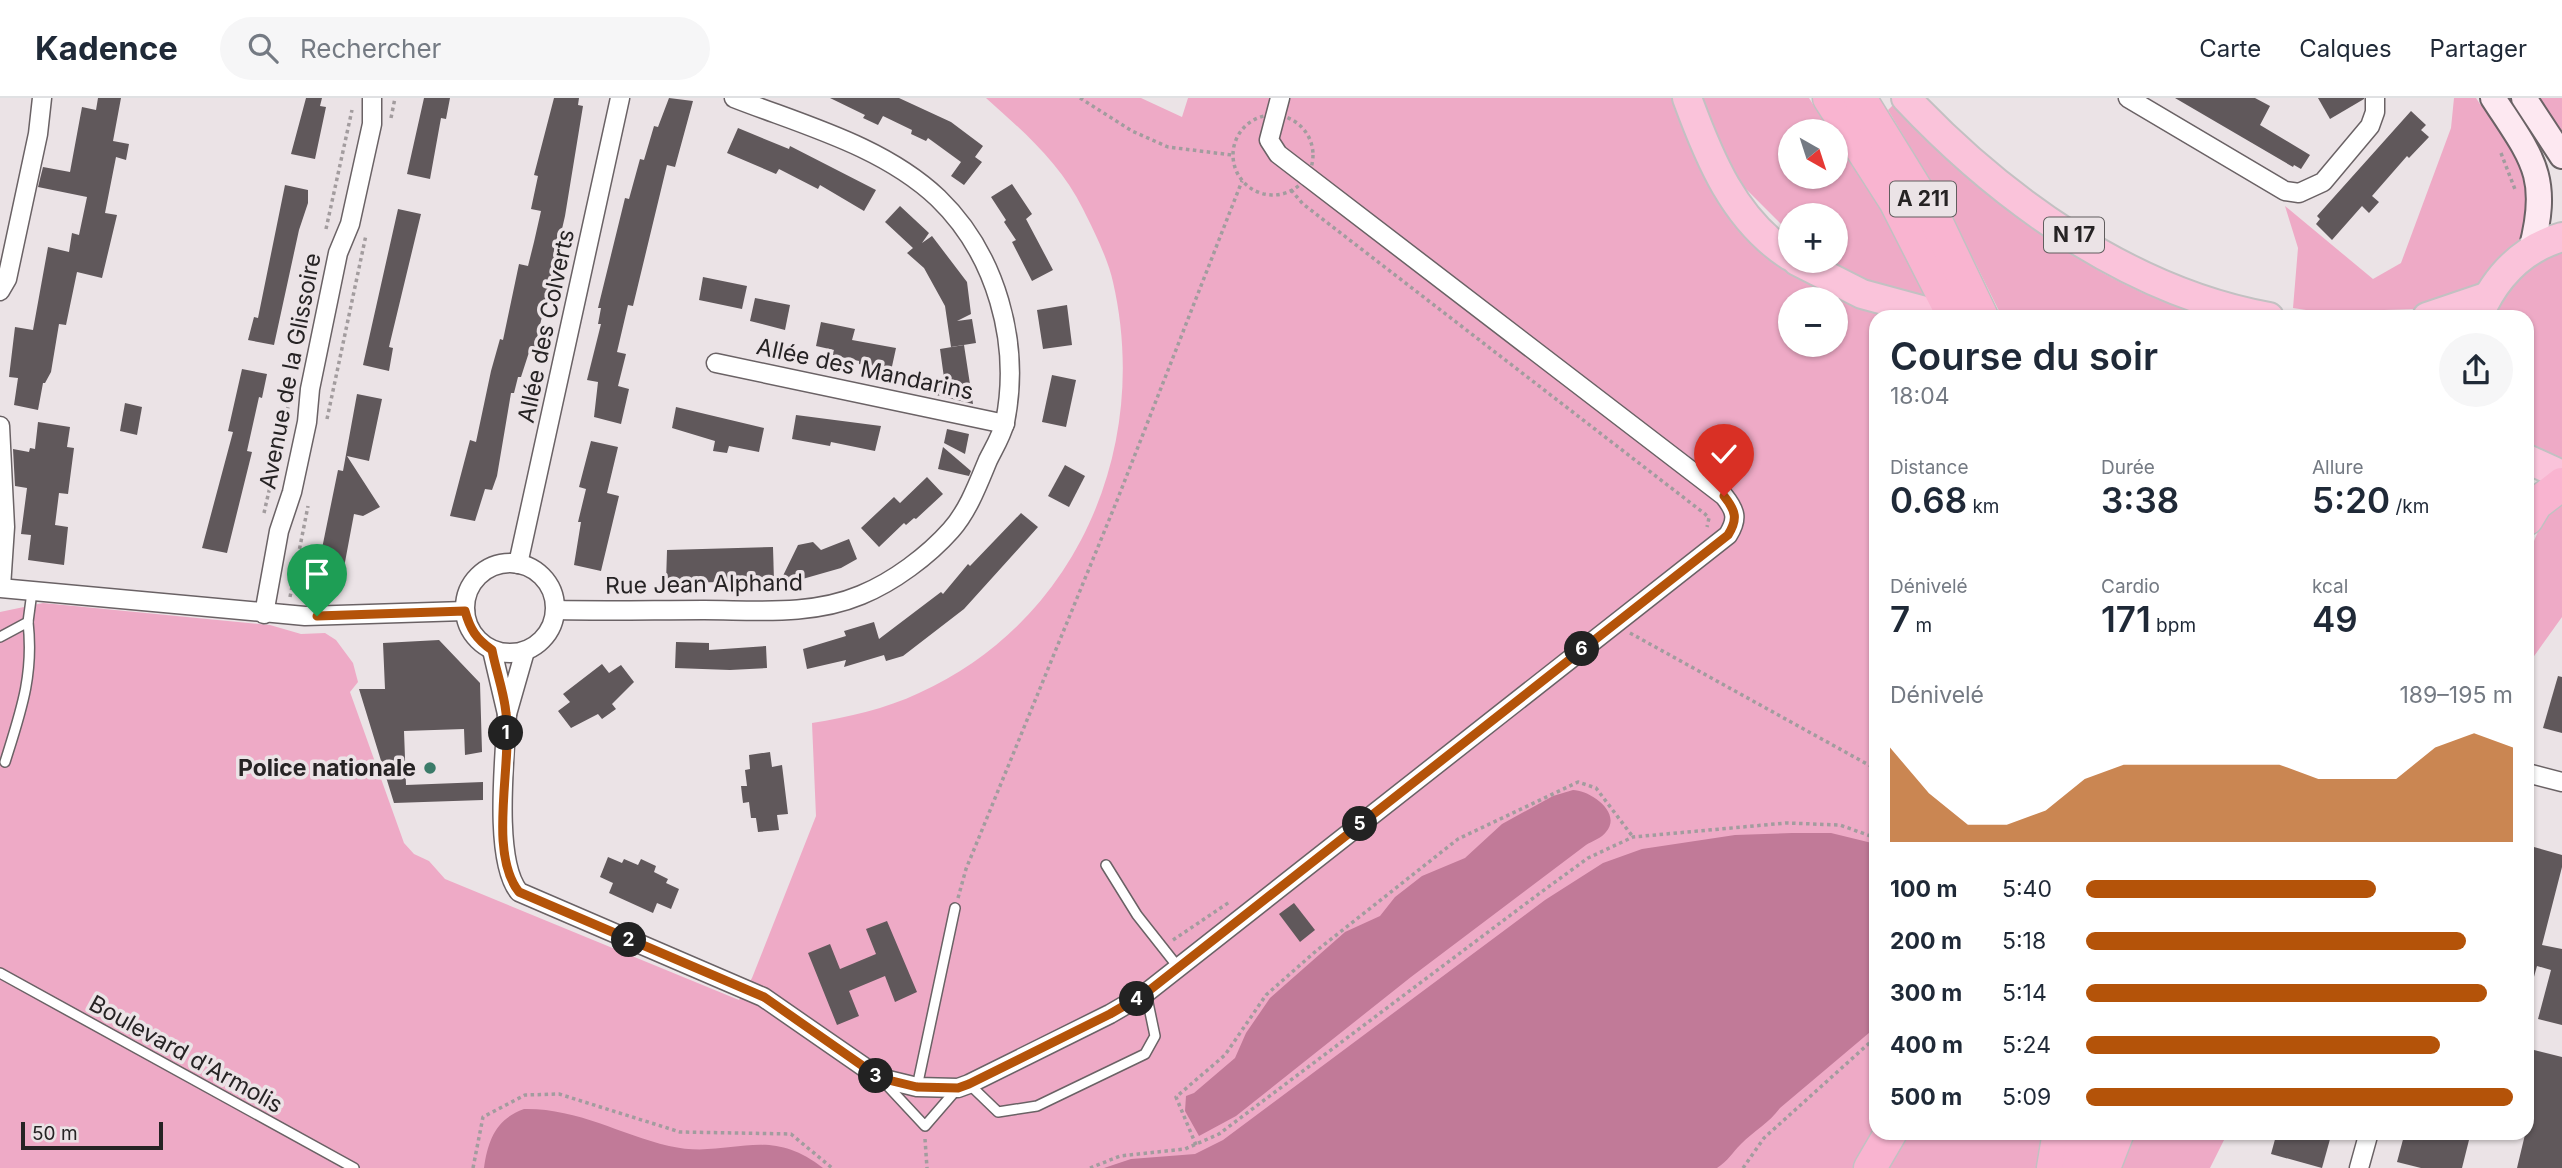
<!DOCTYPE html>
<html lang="fr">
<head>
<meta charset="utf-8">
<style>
  :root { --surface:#fff; --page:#f6f6f7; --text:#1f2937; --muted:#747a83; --line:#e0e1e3; --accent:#b45309 }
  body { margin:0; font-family:Inter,sans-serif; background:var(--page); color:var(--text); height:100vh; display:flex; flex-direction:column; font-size:26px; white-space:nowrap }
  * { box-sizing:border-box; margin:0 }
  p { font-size:23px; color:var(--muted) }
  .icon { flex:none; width:38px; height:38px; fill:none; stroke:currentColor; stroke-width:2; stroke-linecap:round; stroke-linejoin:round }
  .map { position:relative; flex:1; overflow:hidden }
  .panel { position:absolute; left:1869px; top:212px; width:665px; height:830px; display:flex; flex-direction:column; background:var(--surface); border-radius:21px; box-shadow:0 2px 5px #0004 }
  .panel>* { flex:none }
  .needle { width:46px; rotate:141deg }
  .controls { position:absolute; left:1778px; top:21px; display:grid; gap:14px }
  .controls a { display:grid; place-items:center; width:70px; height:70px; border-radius:50%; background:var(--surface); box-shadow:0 2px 5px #0004; font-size:35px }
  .scale { position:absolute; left:21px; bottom:18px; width:142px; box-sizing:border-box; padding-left:7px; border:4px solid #262324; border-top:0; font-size:19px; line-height:24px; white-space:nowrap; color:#262324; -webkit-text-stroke:5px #ebe3e6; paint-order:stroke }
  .pin { position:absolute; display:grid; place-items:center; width:60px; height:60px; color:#fff; margin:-72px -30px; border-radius:50% 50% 50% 0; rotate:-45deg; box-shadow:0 0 7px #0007 }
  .pin .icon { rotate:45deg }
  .km { position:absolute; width:35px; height:35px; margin:-18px; border-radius:50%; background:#222; color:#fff; font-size:19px; line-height:35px; text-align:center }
  .round { display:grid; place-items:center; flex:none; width:74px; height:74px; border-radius:37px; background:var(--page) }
  .summary { display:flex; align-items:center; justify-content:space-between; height:119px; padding:0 21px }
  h1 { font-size:38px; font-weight:600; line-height:52px }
  .figures { display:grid; grid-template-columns:repeat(3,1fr); gap:10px; height:119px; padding:7px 21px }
  .figures div { display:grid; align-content:center }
  .figures b { font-size:35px; font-weight:600 }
  .figures small { font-size:19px; font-weight:400 }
  .figures p { font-size:19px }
  .chart { height:196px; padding:14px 21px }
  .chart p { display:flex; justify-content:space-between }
  .chart svg { width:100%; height:126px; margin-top:7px; fill:var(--accent); opacity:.7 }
  ul { padding:0 21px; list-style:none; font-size:23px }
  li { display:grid; grid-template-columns:112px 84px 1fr; align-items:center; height:52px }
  li i { height:18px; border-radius:9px; background:var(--accent) }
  header { display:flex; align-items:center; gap:42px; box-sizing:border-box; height:98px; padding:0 35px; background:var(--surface); border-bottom:2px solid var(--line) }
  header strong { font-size:33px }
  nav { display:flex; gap:38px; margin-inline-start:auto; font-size:24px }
  .search { width:490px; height:63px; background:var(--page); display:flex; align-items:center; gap:18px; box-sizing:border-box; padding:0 24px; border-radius:38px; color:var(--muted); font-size:26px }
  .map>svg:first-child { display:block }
  .green { fill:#eeaac6; fill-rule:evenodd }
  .water { fill:#c17a98 }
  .building { fill:#60585b }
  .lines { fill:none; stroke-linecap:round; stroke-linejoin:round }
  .service-casing { stroke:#6a6265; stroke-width:12 }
  .minor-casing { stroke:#6a6265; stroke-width:21 }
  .secondary-casing { stroke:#6a6265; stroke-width:28 }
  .trunk-casing { stroke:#c2c1c2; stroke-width:32 }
  .motorway-casing { stroke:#c2c1c2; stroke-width:35 }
  .path { stroke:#a29c9e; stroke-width:3.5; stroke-dasharray:3.5 3.5; stroke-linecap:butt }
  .service { stroke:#fff; stroke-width:9 }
  .minor { stroke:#fff; stroke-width:18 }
  .secondary { stroke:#fde8f1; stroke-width:24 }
  .trunk { stroke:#fac3da; stroke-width:28 }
  .motorway { stroke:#f9b4d0; stroke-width:32 }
  .route-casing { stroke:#fff; stroke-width:14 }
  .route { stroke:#b45309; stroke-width:9 }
  .poi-dot { fill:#3b7b69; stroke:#ebe3e6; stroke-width:2.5 }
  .labels { text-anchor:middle; stroke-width:7; stroke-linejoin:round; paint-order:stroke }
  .shield { fill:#ebe3e6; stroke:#615d5e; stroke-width:2 }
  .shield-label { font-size:21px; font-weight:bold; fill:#262324 }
  .street-label { font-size:23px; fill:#262324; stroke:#ebe3e6 }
  .poi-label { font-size:23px; font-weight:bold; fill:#262324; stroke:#ebe3e6; text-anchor:end }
</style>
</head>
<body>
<header>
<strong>Kadence</strong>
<div class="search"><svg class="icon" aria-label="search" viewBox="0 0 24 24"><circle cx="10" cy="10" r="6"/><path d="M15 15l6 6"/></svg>Rechercher</div>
<nav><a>Carte</a><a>Calques</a><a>Partager</a></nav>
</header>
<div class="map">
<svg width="2562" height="1070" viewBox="0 0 2562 1070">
  <rect width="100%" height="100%" fill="#ebe3e6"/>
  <g class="green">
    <path d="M986 0H1141L1182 19 1188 0H1678L1730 111 1910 219H1876V1029L1854 1070H0V514L43 505 270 527 301 536 325 535 336 542 353 565 358 584 350 594 404 745 414 756 429 763 445 781 739 902 752 880 816 718 812 625C849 619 885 611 919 595 1077 524 1151 349 1113 184 1108 161 1094 133 1083 111 1061 66 1023 33 986 0ZM1790 201H1836V247H1790Z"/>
    <path d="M1703 0H1809L1830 33H1790V79H1836V41L1900 142 1925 199 1859 179 1832 163H1836V117H1790V135L1743 88 1720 47Z"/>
    <path d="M2454 0H2476L2480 6 2488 9 2528 75 2530 128 2497 169 2472 190 2417 211 2319 214 2293 210 2298 150 2285 108 2373 181 2401 165 2451 30Z"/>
    <path d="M2532 0H2562V46Z"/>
    <path d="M1893 7C1953 62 2015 117 2083 163 2120 187 2163 204 2204 219H2018L2000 215 1956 126 1888 12Z"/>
    <path d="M2562 152V365L2527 345V219H2493C2508 186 2529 166 2562 152Z"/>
    <path d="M2562 405V519L2527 568C2527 513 2513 442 2562 405Z"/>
    <path d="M1903 1034H2044L2038 1070H1882Z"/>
    <path d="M2135 1034H2228L2210 1070H2119Z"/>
  </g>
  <g class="water">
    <path d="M1573 692C1589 692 1623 714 1606 734 1602 740 1592 743 1586 747L1411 879 1236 1018 1199 1038 1185 1013 1186 998 1194 995 1235 960 1246 935 1270 900 1345 834 1380 818 1395 799 1422 778 1465 760 1502 726 1553 698Z"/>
    <path d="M1792 735H1831L1876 746V929L1780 1010C1769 1025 1754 1033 1741 1046 1732 1055 1728 1063 1717 1070H1104L1131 1061 1195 1056 1223 1042 1545 802 1603 765 1642 751 1735 737Z"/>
    <path d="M524 1011C577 1010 619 1036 669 1048 730 1062 766 1025 823 1070H484C488 1042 496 1021 524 1011Z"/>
  </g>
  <g class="building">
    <path d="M98 0H121L113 43 129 46 126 62 116 59 105 115 117 117 102 180 77 174 66 227 59 226 51 274 45 285H43L38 312 14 307 18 280 9 279 15 229 33 232 48 149 69 154 72 135 79 137 87 99 38 89 43 69 70 74 82 9 96 12Z"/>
    <path d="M306 0H322L320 8 326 9 315 61 291 56Z"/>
    <path d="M424 0H450L446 21 441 20 430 81 407 76Z"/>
    <path d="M554 0H579L578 7 583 8 565 118 535 249 531 248 521 279H518L514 295H511L497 378 492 392 485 391 475 423 450 418 470 342 476 344 491 273 500 241 503 242 519 166 528 168 534 144 541 113 531 111 538 78 534 77Z"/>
    <path d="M669 0 693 3 675 69 667 67 633 208 628 207 617 254 626 256 618 288 629 291 621 326 594 319 598 284 587 282 601 226H598L601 210H598L625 100 629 101 640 61 644 62 654 28 658 29Z"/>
    <path d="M830 0H899L951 24 983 48 975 59 982 64 964 87 951 78 961 64 928 40 926 43 911 36 912 32 883 18 878 27 863 20 865 17Z"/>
    <path d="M2175 0H2255L2270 8 2260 27 2310 57 2301 71 2294 67 2293 69Z"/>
    <path d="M2318 0H2364V1L2330 21Z"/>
    <path d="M2411 13 2426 27 2421 32 2429 39 2409 60 2407 58 2372 98 2379 104 2369 115 2362 108 2332 142 2316 126 2320 121 2317 118Z"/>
    <path d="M738 30 789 51 790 48 876 92 864 113 820 87 818 91 779 71 776 76 727 55Z"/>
    <path d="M1012 86 1032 116 1026 121 1053 172 1032 183 1012 144 1016 142 1004 124 1006 122 991 99Z"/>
    <path d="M285 87 308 92V105L299 132 274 247 248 242 254 219 258 220Z"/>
    <path d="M900 108 929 135 922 145 932 138 967 184 971 216 957 223 972 221 976 245 951 249 945 208 924 170 907 155 913 150 885 124Z"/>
    <path d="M398 111 421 116 389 249 393 250 389 273 363 267Z"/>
    <path d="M703 179 747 188 742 211 699 202Z"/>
    <path d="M755 200 790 207 785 232 750 223Z"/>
    <path d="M1067 207 1072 247 1043 251 1037 212Z"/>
    <path d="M821 224 855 231 852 242 896 250 891 273 859 266V263L832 257 834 252 816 248Z"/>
    <path d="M964 247 973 306 916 292 945 287 940 251Z"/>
    <path d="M242 271 267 276 262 300 259 299 247 353 252 354 227 455 202 450 233 334 228 333Z"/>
    <path d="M1052 277 1076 282 1066 329 1042 324Z"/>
    <path d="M357 296 382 301 369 363 347 358 380 409 363 418 354 416 342 480 317 475 338 372 343 373Z"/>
    <path d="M125 305 142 309 137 337 120 333Z"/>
    <path d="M676 309 764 330 759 354 729 348 727 355 713 353 715 343 672 330Z"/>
    <path d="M796 317 881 328 875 353 831 344 830 348 792 341Z"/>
    <path d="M38 324 70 329 67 349 74 350 68 396 59 395 55 427 68 429 64 467 28 462 31 437 21 436 27 390 15 388 13 351 29 354 30 350 35 351Z"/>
    <path d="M947 331 969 336 965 356 944 345Z"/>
    <path d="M591 343 618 349 607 395 619 398 601 473 574 467 581 424H578L586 391 579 389Z"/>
    <path d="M943 349 971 373 969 378 938 371Z"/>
    <path d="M1065 367 1085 378 1069 409 1048 398Z"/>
    <path d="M927 379 943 396 916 421 914 420 906 427 904 425 879 449 861 430 894 399 900 405Z"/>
    <path d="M1021 415 1038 429 964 511 903 558 886 563 884 557 844 569 846 562 807 571 803 551 846 538 844 533 874 524 879 541 941 494 943 496 968 466 970 468Z"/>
    <path d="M849 441 857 461 841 470 778 488 798 447 813 444 821 452Z"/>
    <path d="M773 449 774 483 666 485 667 452Z"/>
    <path d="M439 542 480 585 482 654 465 657 464 631 404 633 406 687 483 684V702L394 705 359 591H385L383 545Z"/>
    <path d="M676 544 709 545V552L766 548 767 570 730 572 675 570Z"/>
    <path d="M602 566 609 575 621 567 634 584 612 606 616 611 602 621 598 616 571 630 558 613 570 604 563 596Z"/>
    <path d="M2558 578 2562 579V635L2543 630Z"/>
    <path d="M770 654 772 669 782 667 788 716 777 717 779 732 758 734 756 720H751L749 704 743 705 741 688H747L745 672 750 671 749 657Z"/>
    <path d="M2527 747 2562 757V769L2542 847 2562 851V927L2538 921 2551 872 2537 868 2532 886 2527 885Z"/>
    <path d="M608 759 622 765 624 761 638 767 641 761 656 768 654 774 668 781 666 785 679 791 671 811 657 805 653 815 609 795 613 785 600 779Z"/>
    <path d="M1294 805 1315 832 1300 844 1279 816Z"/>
    <path d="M887 823 917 894 895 904 885 878 849 893 859 918 837 927 808 855 830 846 840 871 876 856 866 831Z"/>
    <path d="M2530 951 2562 959V1070H2517L2534 999 2527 997Z"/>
    <path d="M2277 1034H2332L2322 1070 2271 1056Z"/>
    <path d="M2405 1034H2471L2462 1070H2421L2397 1064Z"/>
  </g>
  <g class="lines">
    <defs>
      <g id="service">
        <path d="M0 539 28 524 32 494"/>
        <path d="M5 664C21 613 34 577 28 524"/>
        <path d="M1106 767 1137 817 1178 869"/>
        <path d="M0 875 354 1070"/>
        <path d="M884 984 925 1028 957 991"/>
        <path d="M969 986 998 1014 1037 1008 1145 956 1155 938 1146 895"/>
        <path d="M917 989 955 810"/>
      </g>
      <g id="minor">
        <path d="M2128 0 2285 93 2299 95 2323 84 2370 28 2375 14V0"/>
        <path d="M0 193 7 181 38 36 42 0"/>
        <path d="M716 265 1005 326"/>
        <path d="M0 328 5 429 1 489"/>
        <circle cx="510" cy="510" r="45"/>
        <path d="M518 466 620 0"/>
        <path d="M0 490 305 518 465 513"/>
        <path d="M556 512C605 513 654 512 704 512 756 512 811 518 861 497 893 484 928 458 951 432 968 413 978 386 988 362 994 350 1002 337 1005 324 1021 244 996 156 938 100 883 48 803 27 734 0"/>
        <path d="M264 516 279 433 292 394 307 324 310 291 338 155 350 126 372 26V0"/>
        <path d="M492 552 507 616 525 553"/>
        <path d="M507 616C505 658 493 762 519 794L763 899 880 980 917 989 958 990 969 986 1110 916 1146 895 1728 437C1738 421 1736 413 1724 398L1278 56 1269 42 1280 0"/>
        <path d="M2527 675 2562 684"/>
        <path d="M2359 1070 2369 1034"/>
      </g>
      <g id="secondary">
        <path d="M2493 0C2532 60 2551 78 2531 152"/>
        <path d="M2524 0 2562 58"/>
      </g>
      <g id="trunk">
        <path d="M1687 0C1709 60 1734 122 1790 158"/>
        <path d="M1906 0C2001 101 2130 194 2269 219"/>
        <path d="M1797 163 1862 196 1947 219"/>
        <path d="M2427 219 2486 199"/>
        <path d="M2478 219C2494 181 2521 151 2562 139"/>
        <path d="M2527 361 2562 377"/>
      </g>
      <g id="motorway">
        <path d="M1829 0 1895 103 1954 219"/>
        <path d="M1860 0 1937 125 1982 219"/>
        <path d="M2527 421 2536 406 2562 386"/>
        <path d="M1870 1070 1891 1034"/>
        <path d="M2053 1070 2059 1034"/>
        <path d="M2078 1070 2084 1034"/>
        <path d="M2104 1070 2118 1034"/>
      </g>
    </defs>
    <use href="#service" class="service-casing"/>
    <use href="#minor" class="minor-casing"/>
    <use href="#secondary" class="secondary-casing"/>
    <use href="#trunk" class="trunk-casing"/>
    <use href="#motorway" class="motorway-casing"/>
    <g class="path">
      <path d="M1080 0 1132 33 1168 49 1232 57"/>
      <circle cx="1273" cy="57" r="40"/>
      <path d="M391 20 395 0"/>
      <path d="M2501 55 2516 94"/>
      <path d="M1291 92 1303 106 1705 416 1709 420 1707 429"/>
      <path d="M326 131 352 12"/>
      <path d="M327 321 366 137"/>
      <path d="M264 415 290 300"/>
      <path d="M290 499 308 408"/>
      <path d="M1630 535 1876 671"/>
      <path d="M958 800 966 771 1118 400 1242 83"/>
      <path d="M1173 842 1231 803"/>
      <path d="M925 1041 927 1070"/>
      <path d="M1196 1047 1176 999 1225 957 1266 897 1316 853 1458 741 1578 684 1596 690 1633 739"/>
      <path d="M473 1070 483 1019 525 997 559 996 680 1034 791 1036 832 1070"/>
      <path d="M1090 1070 1120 1058 1185 1051 1219 1036 1540 795 1588 760 1633 739 1786 725 1840 727 1876 740"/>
      <path d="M1743 1070 1764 1040 1876 939"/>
    </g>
    <use href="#service" class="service"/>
    <use href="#minor" class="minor"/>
    <use href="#secondary" class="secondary"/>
    <use href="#trunk" class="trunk"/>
    <use href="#motorway" class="motorway"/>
  </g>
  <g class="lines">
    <defs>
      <path id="route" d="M317 518 465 513C470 531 476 541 492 552 496 573 504 594 506 615 513 664 487 754 519 794L764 899 880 980 917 989 958 990 969 986 1110 916 1146 895 1728 437C1738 421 1736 413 1724 398"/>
    </defs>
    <use href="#route" class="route-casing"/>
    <use href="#route" class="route"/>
  </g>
  <circle class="poi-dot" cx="430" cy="670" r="7"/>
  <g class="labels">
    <g class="shield">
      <rect x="1890" y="83.5" width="66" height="35" rx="5"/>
      <rect x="2044" y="119.5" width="60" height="35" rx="5"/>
    </g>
    <g class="shield-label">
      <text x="1923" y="108">A 211</text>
      <text x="2074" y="144">N 17</text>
    </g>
    <g class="street-label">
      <text transform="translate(546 228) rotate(-78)" y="8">Allée des Colverts</text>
      <text transform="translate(865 271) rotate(12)" y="8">Allée des Mandarins</text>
      <text transform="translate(290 273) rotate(-79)" y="8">Avenue de la Glissoire</text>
      <text transform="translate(704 486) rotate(-1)" y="8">Rue Jean Alphand</text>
      <text transform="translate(186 956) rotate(29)" y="8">Boulevard d'Armolis</text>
    </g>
    <g class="poi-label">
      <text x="416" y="678">Police nationale</text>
    </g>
  </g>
</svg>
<div class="controls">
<a><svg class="needle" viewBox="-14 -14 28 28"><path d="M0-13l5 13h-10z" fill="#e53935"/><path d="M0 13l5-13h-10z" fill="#747a83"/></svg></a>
<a>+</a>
<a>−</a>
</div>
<div class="scale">50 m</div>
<div class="pin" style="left:317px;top:518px;background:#1e9e55"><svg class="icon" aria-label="arrive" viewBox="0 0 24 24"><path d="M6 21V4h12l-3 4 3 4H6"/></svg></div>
<div class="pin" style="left:1724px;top:398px;background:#d93025"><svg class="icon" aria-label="check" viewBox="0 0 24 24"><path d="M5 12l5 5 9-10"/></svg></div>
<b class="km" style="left:506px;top:635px">1</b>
<b class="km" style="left:629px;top:842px">2</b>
<b class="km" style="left:876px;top:978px">3</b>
<b class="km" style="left:1137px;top:901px">4</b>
<b class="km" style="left:1360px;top:726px">5</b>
<b class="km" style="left:1582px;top:551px">6</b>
<section class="panel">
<div class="summary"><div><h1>Course du soir</h1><p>18:04</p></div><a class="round"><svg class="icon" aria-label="share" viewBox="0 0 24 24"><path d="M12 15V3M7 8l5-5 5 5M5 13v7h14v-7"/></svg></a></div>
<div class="figures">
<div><p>Distance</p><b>0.68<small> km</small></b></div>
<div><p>Durée</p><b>3:38</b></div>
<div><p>Allure</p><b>5:20<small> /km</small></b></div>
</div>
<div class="figures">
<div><p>Dénivelé</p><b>7<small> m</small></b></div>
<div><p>Cardio</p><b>171<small> bpm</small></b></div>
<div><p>kcal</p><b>49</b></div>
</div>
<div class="chart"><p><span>Dénivelé</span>189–195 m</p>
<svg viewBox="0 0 160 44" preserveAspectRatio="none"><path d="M0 44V11L10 27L20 38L30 38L40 33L50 22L60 17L70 17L80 17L90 17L100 17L110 22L120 22L130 22L140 11L150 6L160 11V44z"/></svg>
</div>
<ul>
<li><b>100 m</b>5:40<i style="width:68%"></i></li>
<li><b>200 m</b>5:18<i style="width:89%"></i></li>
<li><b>300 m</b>5:14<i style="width:94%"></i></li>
<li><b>400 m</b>5:24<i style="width:83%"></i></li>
<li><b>500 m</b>5:09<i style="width:100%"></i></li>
</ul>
</section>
</div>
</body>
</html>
